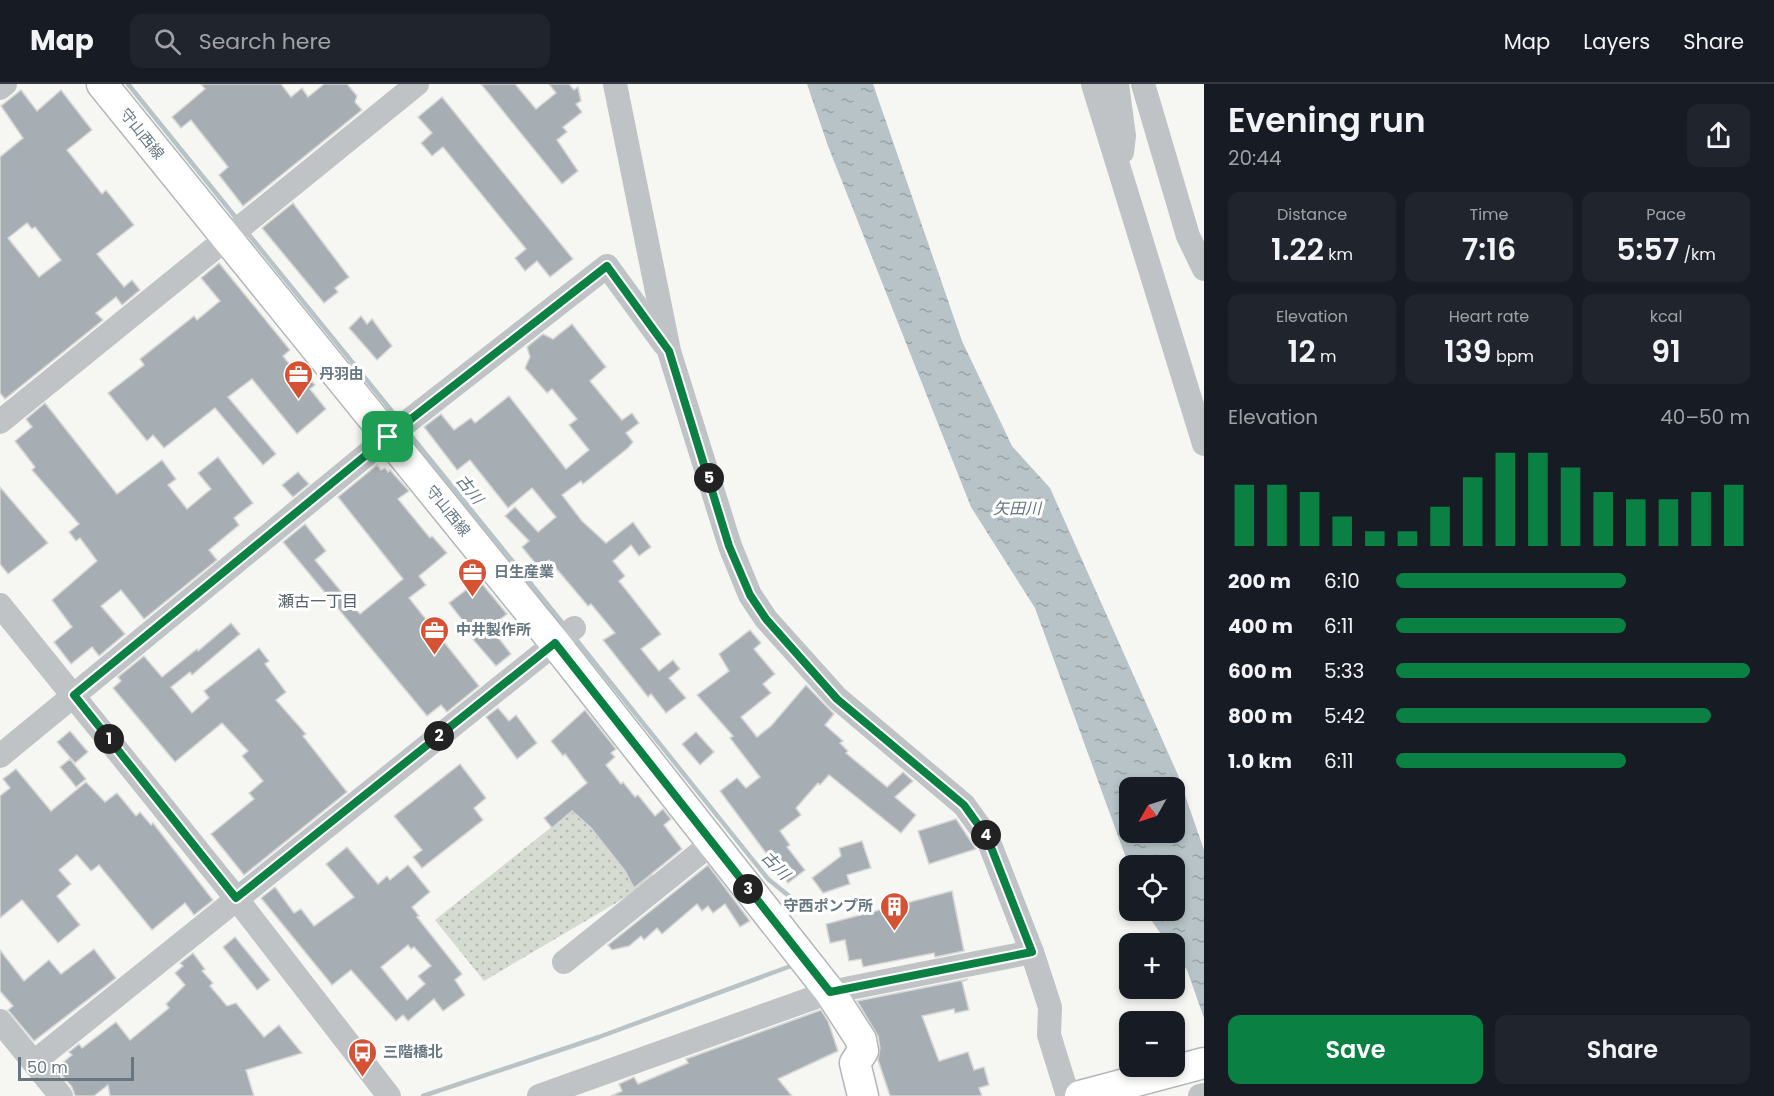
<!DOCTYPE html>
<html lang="en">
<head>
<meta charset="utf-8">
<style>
  :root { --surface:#171b24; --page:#20242c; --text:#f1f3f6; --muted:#9ea1a6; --line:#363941; --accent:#0b8043 }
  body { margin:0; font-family:Poppins,"Noto Sans JP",sans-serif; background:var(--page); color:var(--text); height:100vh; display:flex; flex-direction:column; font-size:22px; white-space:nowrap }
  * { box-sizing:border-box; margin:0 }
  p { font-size:20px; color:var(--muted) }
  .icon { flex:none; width:33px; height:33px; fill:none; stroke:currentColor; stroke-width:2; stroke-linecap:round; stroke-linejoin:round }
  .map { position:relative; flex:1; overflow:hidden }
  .panel { display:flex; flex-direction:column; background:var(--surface); width:570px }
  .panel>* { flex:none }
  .needle { width:39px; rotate:231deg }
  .tools { position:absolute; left:1119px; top:693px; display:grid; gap:12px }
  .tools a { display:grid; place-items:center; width:66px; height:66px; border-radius:12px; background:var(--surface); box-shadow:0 3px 9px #0003; font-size:30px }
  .scale { position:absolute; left:18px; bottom:15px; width:116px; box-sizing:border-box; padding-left:6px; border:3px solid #677782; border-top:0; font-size:16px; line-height:21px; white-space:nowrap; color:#677782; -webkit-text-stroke:4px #fff; paint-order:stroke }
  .pin { position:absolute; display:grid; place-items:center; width:51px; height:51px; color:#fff; margin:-26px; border-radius:12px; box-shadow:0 3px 9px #0006 }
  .km { position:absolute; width:30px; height:30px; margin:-15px; border-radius:50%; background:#222; color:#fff; font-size:16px; line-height:30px; text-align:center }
  .round { display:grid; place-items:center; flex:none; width:63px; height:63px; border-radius:12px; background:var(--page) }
  .headline { display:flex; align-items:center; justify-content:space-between; height:102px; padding:0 24px }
  h1 { font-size:33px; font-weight:600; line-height:45px }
  .figures { display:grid; grid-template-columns:repeat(3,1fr); gap:9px; height:102px; padding:6px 24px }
  .figures div { display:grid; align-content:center; border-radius:12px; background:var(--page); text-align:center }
  .figures b { font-size:30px; font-weight:600 }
  .figures small { font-size:16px; font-weight:400 }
  .figures p { font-size:16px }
  .chart { height:168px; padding:12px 24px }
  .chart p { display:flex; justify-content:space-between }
  .chart svg { width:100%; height:108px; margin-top:6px; stroke:var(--accent); stroke-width:6 }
  .primary-button { display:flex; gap:12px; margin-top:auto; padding:12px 24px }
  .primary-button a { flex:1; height:69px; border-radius:12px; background:var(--accent); color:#fff; font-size:24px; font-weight:600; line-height:69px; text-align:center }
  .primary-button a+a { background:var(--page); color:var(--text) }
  ul { padding:0 24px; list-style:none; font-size:20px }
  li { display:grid; grid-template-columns:96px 72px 1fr; align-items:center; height:45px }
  li i { height:15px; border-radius:8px; background:var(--accent) }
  header { display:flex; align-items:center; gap:36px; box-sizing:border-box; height:84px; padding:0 30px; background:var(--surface); border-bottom:2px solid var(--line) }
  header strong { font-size:28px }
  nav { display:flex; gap:33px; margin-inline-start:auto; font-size:21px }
  .search { width:420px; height:54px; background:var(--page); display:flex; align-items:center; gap:15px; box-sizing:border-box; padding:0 21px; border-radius:12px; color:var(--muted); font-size:22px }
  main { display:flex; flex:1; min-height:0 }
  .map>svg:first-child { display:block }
  .grass { fill:url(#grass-dots) }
  .water { fill:url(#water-ripples); fill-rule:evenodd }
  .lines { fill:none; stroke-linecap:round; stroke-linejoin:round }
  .stream { stroke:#b7c3c6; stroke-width:4.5 }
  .building { fill:#a7aeb3; stroke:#d7d7d6; stroke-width:1.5; fill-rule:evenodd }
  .major-casing { stroke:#b3b7ba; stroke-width:33 }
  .minor { stroke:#bfc3c6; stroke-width:24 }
  .major { stroke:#fff; stroke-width:30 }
  .route-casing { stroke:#fff; stroke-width:12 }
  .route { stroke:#0b8043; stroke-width:8 }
  .labels { text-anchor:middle; stroke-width:6; stroke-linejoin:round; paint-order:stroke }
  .street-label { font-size:15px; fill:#677782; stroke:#fff }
  .poi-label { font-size:15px; font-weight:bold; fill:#677782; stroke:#fff; text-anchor:start }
  .water-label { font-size:16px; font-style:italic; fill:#63787e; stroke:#fff }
  .neighbourhood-label { font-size:16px; fill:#556067; stroke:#fff }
</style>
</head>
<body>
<header>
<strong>Map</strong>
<div class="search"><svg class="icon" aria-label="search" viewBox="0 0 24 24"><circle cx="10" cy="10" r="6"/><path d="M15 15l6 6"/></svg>Search here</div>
<nav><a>Map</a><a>Layers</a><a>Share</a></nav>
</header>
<main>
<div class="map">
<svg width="1204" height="1012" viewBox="0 0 1204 1012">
  <defs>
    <pattern id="grass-dots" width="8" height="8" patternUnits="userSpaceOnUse" patternTransform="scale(1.5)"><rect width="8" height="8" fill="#d6dbd2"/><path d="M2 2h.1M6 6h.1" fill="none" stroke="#b1b6b0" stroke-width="1.8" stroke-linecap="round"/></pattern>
    <pattern id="water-ripples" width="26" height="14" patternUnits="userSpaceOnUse" patternTransform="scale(1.5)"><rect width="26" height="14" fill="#b7c3c6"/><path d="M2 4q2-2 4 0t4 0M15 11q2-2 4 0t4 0" fill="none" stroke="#99a3a6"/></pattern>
  </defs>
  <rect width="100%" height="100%" fill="#f6f6f3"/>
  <path class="grass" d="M589 713 645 775 655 796 484 897 435 836Z"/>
  <path class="water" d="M807 0H873L962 257 1012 362 1050 404 1178 691 1204 766V934L1187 886 1175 869 1174 860 1167 859 1145 827 1174 826V782H1129L1035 524 971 423 828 62ZM1130 704H1174V748H1130Z"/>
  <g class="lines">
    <g class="stream">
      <path d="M128 0 237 135"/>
      <path d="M246 147 399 336"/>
      <path d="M408 348 565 542"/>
      <path d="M574 553 768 795 799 820"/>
      <path d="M423 1012 599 953 791 882"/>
    </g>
  </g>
  <g class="building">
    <path d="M201 0H281L291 13 302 4 308 13 324 0H347L357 12 355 18 362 26 243 122 219 91 228 83 191 36 181 44 172 33 205 5Z"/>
    <path d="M481 0H515L536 25 556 9 549 0H569L574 6 578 3 581 17 576 20 582 28 563 43 567 48 557 56 578 87 562 100Z"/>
    <path d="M21 6 37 27 61 6 92 46 67 66 102 110 106 106 134 141 97 170 124 203 132 196 140 206 122 221 116 213 96 229 103 236 5 315 0 309V73L23 54 1 22ZM27 139 32 145 35 143 61 176 39 193 8 154Z"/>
    <path d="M442 13 573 175 550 193 537 177 525 187 515 174 526 165 443 63 432 72 421 59 432 49 418 33Z"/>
    <path d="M293 119 349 193 335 204 338 208 324 219 262 144Z"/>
    <path d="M219 179 290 266 283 272 302 296 307 292 315 301 310 305 326 325 297 350 252 295 228 313 276 370 263 381 215 324 164 364 153 351 147 357 108 309 144 281 140 275 194 232 197 236 220 217 201 194Z"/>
    <path d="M361 232 367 240 372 235 392 262 377 276 349 244Z"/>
    <path d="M572 240 606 283 590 297 622 336 632 329 639 339 626 349 633 358 628 364 583 400 581 397 562 411 582 437 606 459 633 438 651 463 639 472 631 461 613 477 625 492 619 497 661 550 641 565 659 587 673 576 680 585 669 594 686 614 666 629 651 610 648 613 603 556 615 549 591 520 588 522 549 476 539 484 522 463 529 457 505 432 515 423 538 448 556 433 532 404 508 424 470 376 457 386 424 343 441 330 454 346 471 334 475 339 509 312 566 385 589 366 569 341 577 335 552 305 547 309 525 284 530 273 527 263 543 250 553 255Z"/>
    <path d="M45 319 117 410 162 376 176 395 168 401 187 425 211 405 198 389 218 373 253 419 234 434 239 441 209 466 217 476 144 535 121 506 101 522 125 550 99 572 92 563 71 580 54 558 72 543 52 516 97 477 80 454 76 457 69 448 79 440 32 386 35 383 15 357 32 343 26 335Z"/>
    <path d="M377 381 381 386 385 384 388 388 390 386 409 407 398 415 430 454 432 452 447 469 419 492 426 501 409 514 479 602 447 628 441 621 427 632 283 458 305 440 326 467 315 476 360 530 403 495 338 413Z"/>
    <path d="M298 388 309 400 293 413 282 401Z"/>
    <path d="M0 403 48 459 8 490 0 480Z"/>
    <path d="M479 496 507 530 490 543 511 570 496 582 463 544 466 541 449 519Z"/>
    <path d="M231 539 240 550 192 591 190 588 171 603 192 629 209 614 204 607 259 564 269 577 265 580 286 608 276 616 306 650 303 652 347 708 244 791 211 750 254 715 249 709 263 697 242 672 248 667 222 639 175 678 113 604 121 597 118 593 144 572 162 593 197 565 198 567Z"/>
    <path d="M750 546 761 559 754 565 775 590 763 600 771 609 741 633 757 653 771 642 806 601 834 630 825 641 843 657 840 659 848 667 846 669 887 703 903 688 913 697 895 713 916 731 901 749 829 691 820 701 818 699 796 724 801 731 780 747 790 761 787 763 805 786 788 799 720 707 737 694 746 704 760 693 730 654 733 652 697 611 729 587 719 570Z"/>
    <path d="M498 624 509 637 516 631 537 659 517 675 486 633Z"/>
    <path d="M585 626 616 665 611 669 615 673 606 681 621 700 623 698 635 713 638 711 655 732 663 725 671 735 664 741 682 765 634 804 625 787 591 744 572 727 552 744 544 734 587 699 565 670 563 672 551 657Z"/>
    <path d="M70 647 88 668 75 679 57 658Z"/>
    <path d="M696 648 714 668 700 681 682 660Z"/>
    <path d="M70 675 86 695 76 703 60 683Z"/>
    <path d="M460 680 486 714 474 724 483 736 422 784 413 773 422 766 394 732Z"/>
    <path d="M16 685 51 727 86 698 105 718 117 709 136 732 140 728 151 741 153 739 213 816 194 831 185 819 152 846 99 781 91 787 77 771 59 786 71 800 57 812 80 841 58 859 22 816 0 834V712L10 704 3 695Z"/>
    <path d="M956 735 976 765 929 780 918 747Z"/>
    <path d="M862 757 871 784 847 791 850 800 823 809 812 794 841 772 839 764Z"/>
    <path d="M347 763 378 800 387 792 390 796 408 781 430 808 412 823 419 832 417 833 462 890 455 896 465 911 443 927 434 915 408 937 403 931 396 937 351 886 332 901 261 814 275 803 294 829 301 825 314 842 354 813 326 780ZM408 861 411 865 414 863 431 882 418 892 425 900 407 916 381 883Z"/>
    <path d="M708 781 750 837 740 843 725 820 713 829 708 822 702 827 697 820 662 850 657 844 644 856 641 852 629 862 612 866 608 861Z"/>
    <path d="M952 807 964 867 935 873 934 869 863 883 861 875 849 877 845 856 830 859 826 840Z"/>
    <path d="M235 853 270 896 257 906 223 863Z"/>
    <path d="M94 865 116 894 34 957 8 926 13 922 0 907V866L24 897 49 876 61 890Z"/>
    <path d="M193 869 205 885 202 887 213 899 210 902 227 922 236 919 264 953 279 941 302 969 246 986 254 1012H110L108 1001 94 1012H75L72 1003 56 984 72 971 69 968 79 960 82 964 116 938 130 956 169 924 166 920 185 901 175 889 183 882 180 879Z"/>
    <path d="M968 895 962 898 969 926 955 929 954 925 922 932 939 977 968 968 974 986 984 983 989 1001 979 1004 982 1012H890L878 976 880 964 878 952 857 917Z"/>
    <path d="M821 926 828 937 838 967 778 995 792 1012H611L622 1007 619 1000 634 993 638 1000 688 979 686 975Z"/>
  </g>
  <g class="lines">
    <defs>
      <g id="major">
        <path d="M102 0 555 559 830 908 861 956 863 967 855 979 863 1012"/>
        <path d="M1080 1012 1204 979"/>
      </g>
    </defs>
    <use href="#major" class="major-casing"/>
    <g class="minor">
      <path d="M615 0 669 267 730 462 750 511 766 535 837 614 964 721 987 753 1032 868 1050 923 1049 951 1068 1012"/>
      <path d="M1093 0 1204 360"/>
      <path d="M1117 0 1124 52 1122 68"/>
      <path d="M1143 0 1188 152 1204 185"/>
      <path d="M0 4 5 0"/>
      <path d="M0 338 417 0"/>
      <path d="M0 521 236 814 389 1012"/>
      <path d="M0 672 388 353 607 182 664 260"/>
      <path d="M564 878 712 759"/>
      <path d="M0 937 61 1012"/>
      <path d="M34 978 574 544"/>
      <path d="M539 1012 830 908 1032 868"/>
      <path d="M1200 1012 1204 1011"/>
    </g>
    <use href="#major" class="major"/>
  </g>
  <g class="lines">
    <defs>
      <path id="route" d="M607 182 669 267 729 462 750 511 766 535 837 615 964 721 987 753 1032 868 830 908 555 559 236 814 74 611 388 353Z"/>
    </defs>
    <use href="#route" class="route-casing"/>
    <use href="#route" class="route"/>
  </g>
  <defs>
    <symbol id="office-pin" viewBox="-11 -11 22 30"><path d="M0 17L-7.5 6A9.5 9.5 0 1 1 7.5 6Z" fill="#d55234" stroke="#fff"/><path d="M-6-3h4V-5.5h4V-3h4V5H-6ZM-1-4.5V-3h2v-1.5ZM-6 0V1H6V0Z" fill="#fff"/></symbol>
    <symbol id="building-pin" viewBox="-11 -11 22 30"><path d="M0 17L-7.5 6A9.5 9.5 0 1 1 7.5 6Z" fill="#d55234" stroke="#fff"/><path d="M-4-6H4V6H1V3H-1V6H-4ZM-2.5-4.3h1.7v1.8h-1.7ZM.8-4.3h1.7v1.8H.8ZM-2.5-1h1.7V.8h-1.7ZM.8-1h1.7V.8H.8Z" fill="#fff"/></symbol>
    <symbol id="bus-pin" viewBox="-11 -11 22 30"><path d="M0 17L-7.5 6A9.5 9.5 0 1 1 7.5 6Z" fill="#d55234" stroke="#fff"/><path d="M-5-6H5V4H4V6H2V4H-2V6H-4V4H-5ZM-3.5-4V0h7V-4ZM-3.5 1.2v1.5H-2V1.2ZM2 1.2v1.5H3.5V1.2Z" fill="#fff"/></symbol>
  </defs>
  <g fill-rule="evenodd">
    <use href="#office-pin" x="282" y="274" width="33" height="45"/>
    <use href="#office-pin" x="456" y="472" width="33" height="45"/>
    <use href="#office-pin" x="418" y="530" width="33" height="45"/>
    <use href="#building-pin" x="878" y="806" width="33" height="45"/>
    <use href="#bus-pin" x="346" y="952" width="33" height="45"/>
  </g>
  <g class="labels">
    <g class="street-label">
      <text transform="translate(142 50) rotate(51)" y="5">守山西線</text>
      <text transform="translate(448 427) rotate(51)" y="5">守山西線</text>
    </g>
    <g class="poi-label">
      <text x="319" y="295">丹羽由</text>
      <text x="494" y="493">日生産業</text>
      <text x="456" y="551">中井製作所</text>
      <text x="873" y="827" text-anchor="end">守西ポンプ所</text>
      <text x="383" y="973">三階橋北</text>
    </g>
    <g class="water-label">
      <text transform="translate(470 405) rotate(51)" y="6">古川</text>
      <text x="1017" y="430">矢田川</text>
      <text transform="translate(776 781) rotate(46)" y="6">古川</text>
    </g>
    <g class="neighbourhood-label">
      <text x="318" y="523">瀬古一丁目</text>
    </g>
  </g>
</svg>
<div class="tools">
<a><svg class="needle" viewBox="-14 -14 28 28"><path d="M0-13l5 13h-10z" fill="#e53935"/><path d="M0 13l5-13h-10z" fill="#9ea1a6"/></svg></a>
<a><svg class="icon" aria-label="locate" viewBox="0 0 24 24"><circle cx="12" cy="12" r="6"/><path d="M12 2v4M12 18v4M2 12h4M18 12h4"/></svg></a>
<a>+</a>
<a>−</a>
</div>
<div class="scale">50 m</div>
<div class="pin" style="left:388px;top:353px;background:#1e9e55"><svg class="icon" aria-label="arrive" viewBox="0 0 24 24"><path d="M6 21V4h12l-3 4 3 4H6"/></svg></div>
<b class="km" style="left:109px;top:655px">1</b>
<b class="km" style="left:439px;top:652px">2</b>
<b class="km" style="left:748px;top:805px">3</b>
<b class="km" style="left:986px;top:751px">4</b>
<b class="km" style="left:709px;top:394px">5</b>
</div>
<section class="panel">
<div class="headline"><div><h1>Evening run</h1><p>20:44</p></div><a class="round"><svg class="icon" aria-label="share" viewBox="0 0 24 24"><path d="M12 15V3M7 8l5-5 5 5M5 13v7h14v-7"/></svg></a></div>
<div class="figures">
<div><p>Distance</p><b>1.22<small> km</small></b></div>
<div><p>Time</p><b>7:16</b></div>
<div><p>Pace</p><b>5:57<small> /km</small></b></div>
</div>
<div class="figures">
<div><p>Elevation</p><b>12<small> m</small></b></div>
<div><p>Heart rate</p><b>139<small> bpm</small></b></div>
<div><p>kcal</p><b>91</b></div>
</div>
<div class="chart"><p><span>Elevation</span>40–50 m</p>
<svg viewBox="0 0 160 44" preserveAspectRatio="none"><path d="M5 44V19M15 44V19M25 44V22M35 44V32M45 44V38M55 44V38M65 44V28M75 44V16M85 44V6M95 44V6M105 44V12M115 44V22M125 44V25M135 44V25M145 44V22M155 44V19"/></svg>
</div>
<ul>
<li><b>200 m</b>6:10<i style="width:65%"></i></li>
<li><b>400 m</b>6:11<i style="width:65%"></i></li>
<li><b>600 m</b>5:33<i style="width:100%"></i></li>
<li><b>800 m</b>5:42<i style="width:89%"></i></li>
<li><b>1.0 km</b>6:11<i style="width:65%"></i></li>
</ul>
<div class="primary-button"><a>Save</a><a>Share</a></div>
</section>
</main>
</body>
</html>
